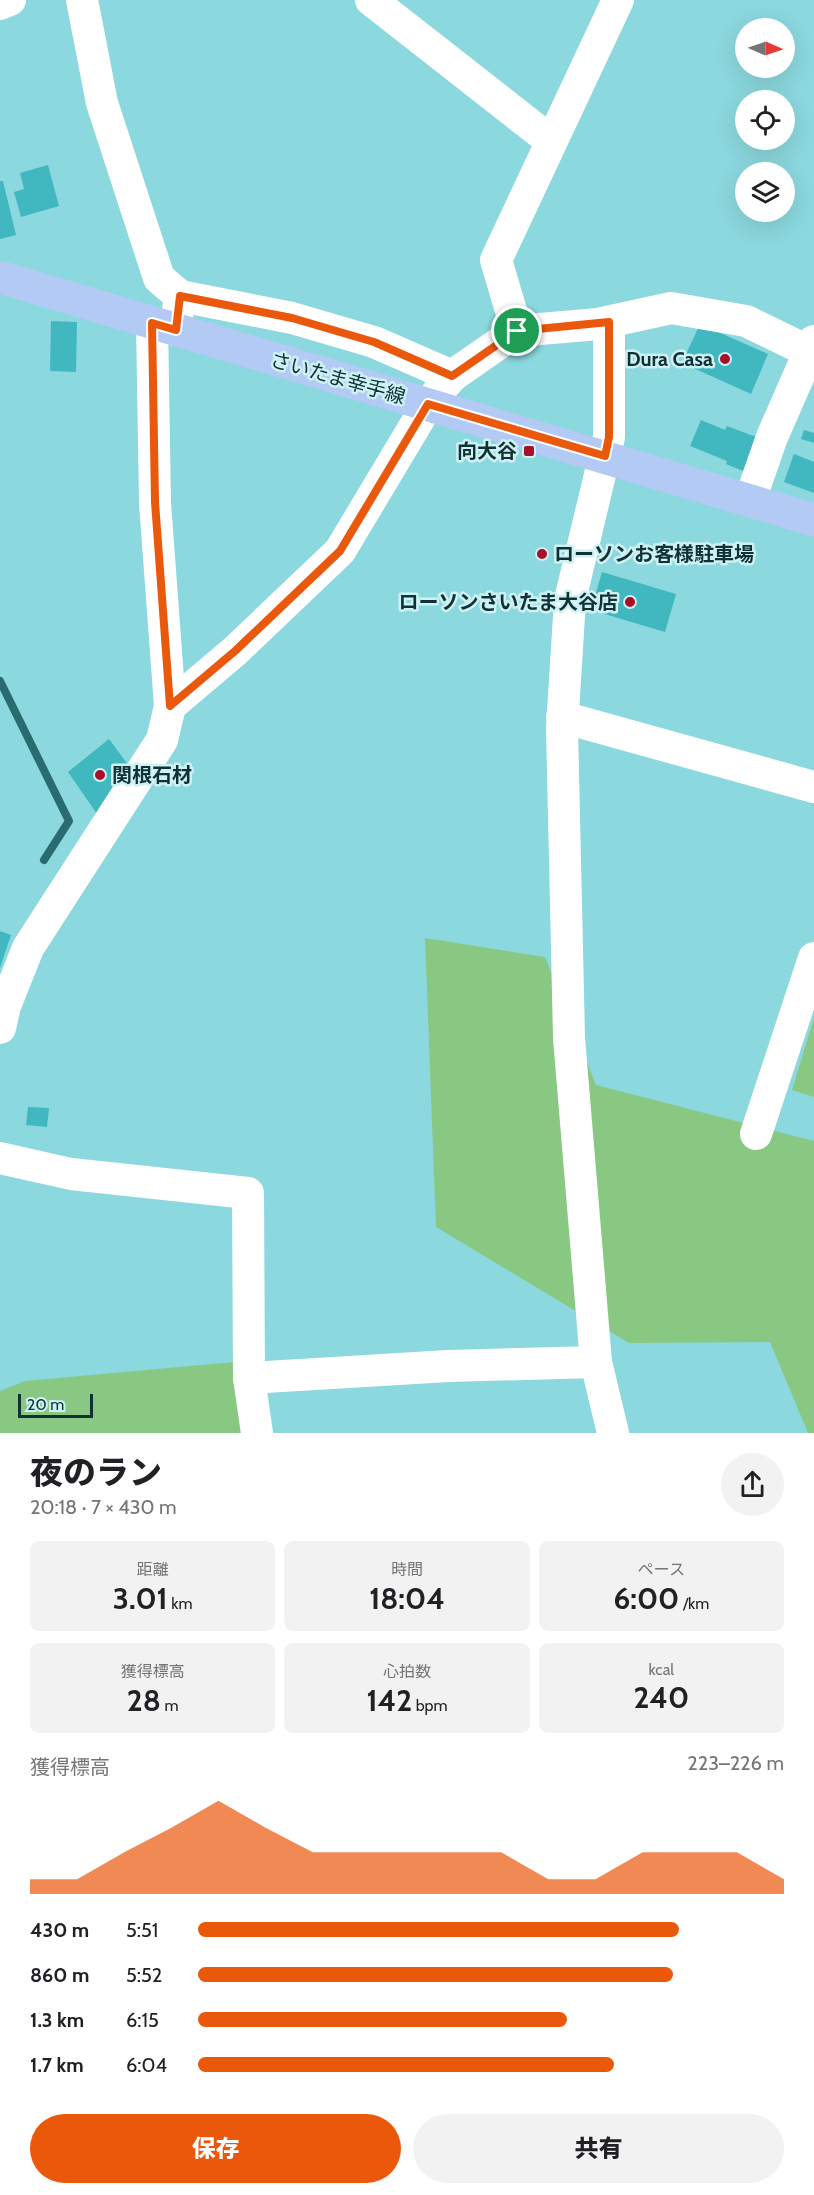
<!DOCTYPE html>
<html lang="ja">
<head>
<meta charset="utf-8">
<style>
  :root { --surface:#fff; --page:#f2f2f2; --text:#202124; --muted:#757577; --accent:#ea580c }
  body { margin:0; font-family:Cabin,"Noto Sans JP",sans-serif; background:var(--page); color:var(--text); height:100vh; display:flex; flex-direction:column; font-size:22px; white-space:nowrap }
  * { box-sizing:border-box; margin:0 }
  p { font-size:20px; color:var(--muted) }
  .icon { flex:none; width:33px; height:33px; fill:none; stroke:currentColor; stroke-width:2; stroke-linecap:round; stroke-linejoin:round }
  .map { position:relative; height:1433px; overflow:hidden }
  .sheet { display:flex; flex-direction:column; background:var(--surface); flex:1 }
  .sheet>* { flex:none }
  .needle { width:39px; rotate:92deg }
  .buttons { position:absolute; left:735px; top:18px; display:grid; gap:12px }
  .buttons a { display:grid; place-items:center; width:60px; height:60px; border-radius:50%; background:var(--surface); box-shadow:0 6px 24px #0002; font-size:30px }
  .scale { position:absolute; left:18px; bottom:15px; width:75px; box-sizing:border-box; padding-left:6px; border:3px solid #113234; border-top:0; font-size:16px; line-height:21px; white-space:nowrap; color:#113234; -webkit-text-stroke:4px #cdf1f4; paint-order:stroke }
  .pin { position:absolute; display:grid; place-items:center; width:51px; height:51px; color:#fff; margin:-26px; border:3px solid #fff; border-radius:50%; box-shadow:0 2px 6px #0007 }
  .round { display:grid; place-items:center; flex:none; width:63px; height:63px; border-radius:32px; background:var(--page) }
  .headline { display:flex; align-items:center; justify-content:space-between; height:102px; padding:0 30px }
  h1 { font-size:33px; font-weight:800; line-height:45px }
  .metrics { display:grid; grid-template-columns:repeat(3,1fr); gap:9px; height:102px; padding:6px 30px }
  .metrics div { display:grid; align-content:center; border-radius:9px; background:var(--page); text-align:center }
  .metrics b { font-size:30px; font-weight:800 }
  .metrics small { font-size:16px; font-weight:400 }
  .metrics p { font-size:16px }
  .chart { height:168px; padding:12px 30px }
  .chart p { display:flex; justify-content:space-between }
  .chart svg { width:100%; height:108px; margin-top:6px; fill:var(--accent); opacity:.7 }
  .primary-button { display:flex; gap:12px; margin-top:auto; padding:12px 30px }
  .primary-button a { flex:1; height:69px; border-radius:36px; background:var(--accent); color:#fff; font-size:24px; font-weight:800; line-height:69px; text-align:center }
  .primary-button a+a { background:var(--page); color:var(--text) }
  ul { padding:0 30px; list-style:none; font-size:20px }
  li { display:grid; grid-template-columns:96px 72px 1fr; align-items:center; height:45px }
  li i { height:15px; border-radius:8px; background:var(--accent) }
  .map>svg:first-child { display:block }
  .green { fill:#89c882 }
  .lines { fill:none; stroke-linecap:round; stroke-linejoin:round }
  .stream { stroke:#2a6b70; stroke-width:8 }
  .building { fill:#41b7c0 }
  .minor { stroke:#fff; stroke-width:32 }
  .major { stroke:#b3caf5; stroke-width:33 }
  .route-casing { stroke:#fff; stroke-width:12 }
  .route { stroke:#ea580c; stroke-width:8 }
  .poi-dot { fill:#a81027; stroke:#cdf1f4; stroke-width:2 }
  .labels { text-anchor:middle; stroke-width:5; stroke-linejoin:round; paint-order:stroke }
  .poi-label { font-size:20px; font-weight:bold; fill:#113234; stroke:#cdf1f4; text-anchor:end }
  .street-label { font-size:20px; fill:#113234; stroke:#cdf1f4 }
</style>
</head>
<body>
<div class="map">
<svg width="814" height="1433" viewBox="0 0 814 1433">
  <rect width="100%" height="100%" fill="#8bd8de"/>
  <g class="green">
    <path d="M425 938 545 957 596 1085 814 1141V1433H808L770 1342 629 1343 436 1227Z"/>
    <path d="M814 1018V1097L792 1090Z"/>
    <path d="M235 1362 243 1433H0V1391L25 1381Z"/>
  </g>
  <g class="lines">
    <path class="stream" d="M0 681 69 821 44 860"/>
  </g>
  <g class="building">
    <path d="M48 165 59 206 21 217 14 192 24 189 20 173Z"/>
    <path d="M0 181H3L16 235 0 239Z"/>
    <path d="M51 321 77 322 76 372 50 371Z"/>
    <path d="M700 324 768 354 751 394 682 363Z"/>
    <path d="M701 420 725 430 727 426 756 437 743 471 726 464 727 461 690 446Z"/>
    <path d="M804 430 814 433V443L801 439Z"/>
    <path d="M794 454 814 462V493L784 482Z"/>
    <path d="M602 572 676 594 665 632 591 610Z"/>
    <path d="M109 739 129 766 97 814 68 772Z"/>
    <path d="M0 931 11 935 0 968Z"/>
    <path d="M28 1107 49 1108 47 1127 26 1125Z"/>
  </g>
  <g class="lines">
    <g class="minor">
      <path d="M82 0 102 103 159 278 180 296 175 330"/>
      <path d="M371 0 551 141"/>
      <path d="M0 4 10 0"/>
      <path d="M180 296 292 318 374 342 452 376"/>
      <path d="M609 322V437L570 600 562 728 569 1038 596 1362 613 1433"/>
      <path d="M517 331 496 260 618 0"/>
      <path d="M750 500 772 437 814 341"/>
      <path d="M170 706 235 651 340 551 428 404 452 376 517 331 598 324 671 308 746 321 814 354"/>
      <path d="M562 717 814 787"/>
      <path d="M0 1028 5 1006 28 948 162 740 170 706 155 503 152 323"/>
      <path d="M756 1134 814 958"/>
      <path d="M0 1158 71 1174 248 1193 249 1378 257 1433"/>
      <path d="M249 1378 448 1366 596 1362"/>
    </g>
    <path class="major" d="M0 277 814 520"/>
  </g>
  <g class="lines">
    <defs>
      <path id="route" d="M180 296 292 318 374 342 452 376 517 331 609 322V437L605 456 428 404 340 551 235 651 170 706 155 502 152 323 176 330Z"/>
    </defs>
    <use href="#route" class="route-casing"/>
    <use href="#route" class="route"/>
  </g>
  <g class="poi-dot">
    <circle cx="725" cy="359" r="6"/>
    <rect x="523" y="445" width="12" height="12" rx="3"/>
    <circle cx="542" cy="554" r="6"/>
    <circle cx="630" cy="602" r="6"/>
    <circle cx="100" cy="775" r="6"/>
  </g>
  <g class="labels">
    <g class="poi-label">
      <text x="713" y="366">Dura Casa</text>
      <text x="517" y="458">向大谷</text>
      <text x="554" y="561" text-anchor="start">ローソンお客様駐車場</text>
      <text x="618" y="609">ローソンさいたま大谷店</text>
      <text x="112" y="782" text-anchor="start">関根石材</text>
    </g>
    <g class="street-label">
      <text transform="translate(338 378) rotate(16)" y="7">さいたま幸手線</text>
    </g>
  </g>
</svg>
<div class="buttons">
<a><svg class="needle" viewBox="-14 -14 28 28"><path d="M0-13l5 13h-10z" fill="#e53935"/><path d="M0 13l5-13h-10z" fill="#757577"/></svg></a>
<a><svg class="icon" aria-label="locate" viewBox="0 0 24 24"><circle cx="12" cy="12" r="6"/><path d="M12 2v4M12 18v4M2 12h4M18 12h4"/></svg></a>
<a><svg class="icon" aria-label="layers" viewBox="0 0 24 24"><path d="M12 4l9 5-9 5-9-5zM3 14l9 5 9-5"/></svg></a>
</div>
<div class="scale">20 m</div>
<div class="pin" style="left:517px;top:331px;background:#1e9e55"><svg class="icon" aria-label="arrive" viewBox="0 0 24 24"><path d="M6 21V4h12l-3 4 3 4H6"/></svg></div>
</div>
<section class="sheet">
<div class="headline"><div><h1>夜のラン</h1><p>20:18 · 7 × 430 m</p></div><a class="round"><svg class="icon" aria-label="share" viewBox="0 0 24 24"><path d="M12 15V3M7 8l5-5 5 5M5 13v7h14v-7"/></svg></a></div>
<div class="metrics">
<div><p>距離</p><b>3.01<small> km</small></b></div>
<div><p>時間</p><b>18:04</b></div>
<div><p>ペース</p><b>6:00<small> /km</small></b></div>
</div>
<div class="metrics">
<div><p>獲得標高</p><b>28<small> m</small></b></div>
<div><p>心拍数</p><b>142<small> bpm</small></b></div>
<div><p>kcal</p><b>240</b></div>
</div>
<div class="chart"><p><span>獲得標高</span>223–226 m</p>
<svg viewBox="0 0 160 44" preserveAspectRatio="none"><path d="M0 44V38L10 38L20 27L30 17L40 6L50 17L60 27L70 27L80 27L90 27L100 27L110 38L120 38L130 27L140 27L150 27L160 38V44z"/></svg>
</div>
<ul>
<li><b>430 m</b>5:51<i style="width:82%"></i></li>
<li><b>860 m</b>5:52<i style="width:81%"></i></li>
<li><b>1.3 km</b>6:15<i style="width:63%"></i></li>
<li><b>1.7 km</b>6:04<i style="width:71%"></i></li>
</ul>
<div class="primary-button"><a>保存</a><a>共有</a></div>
</section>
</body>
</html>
